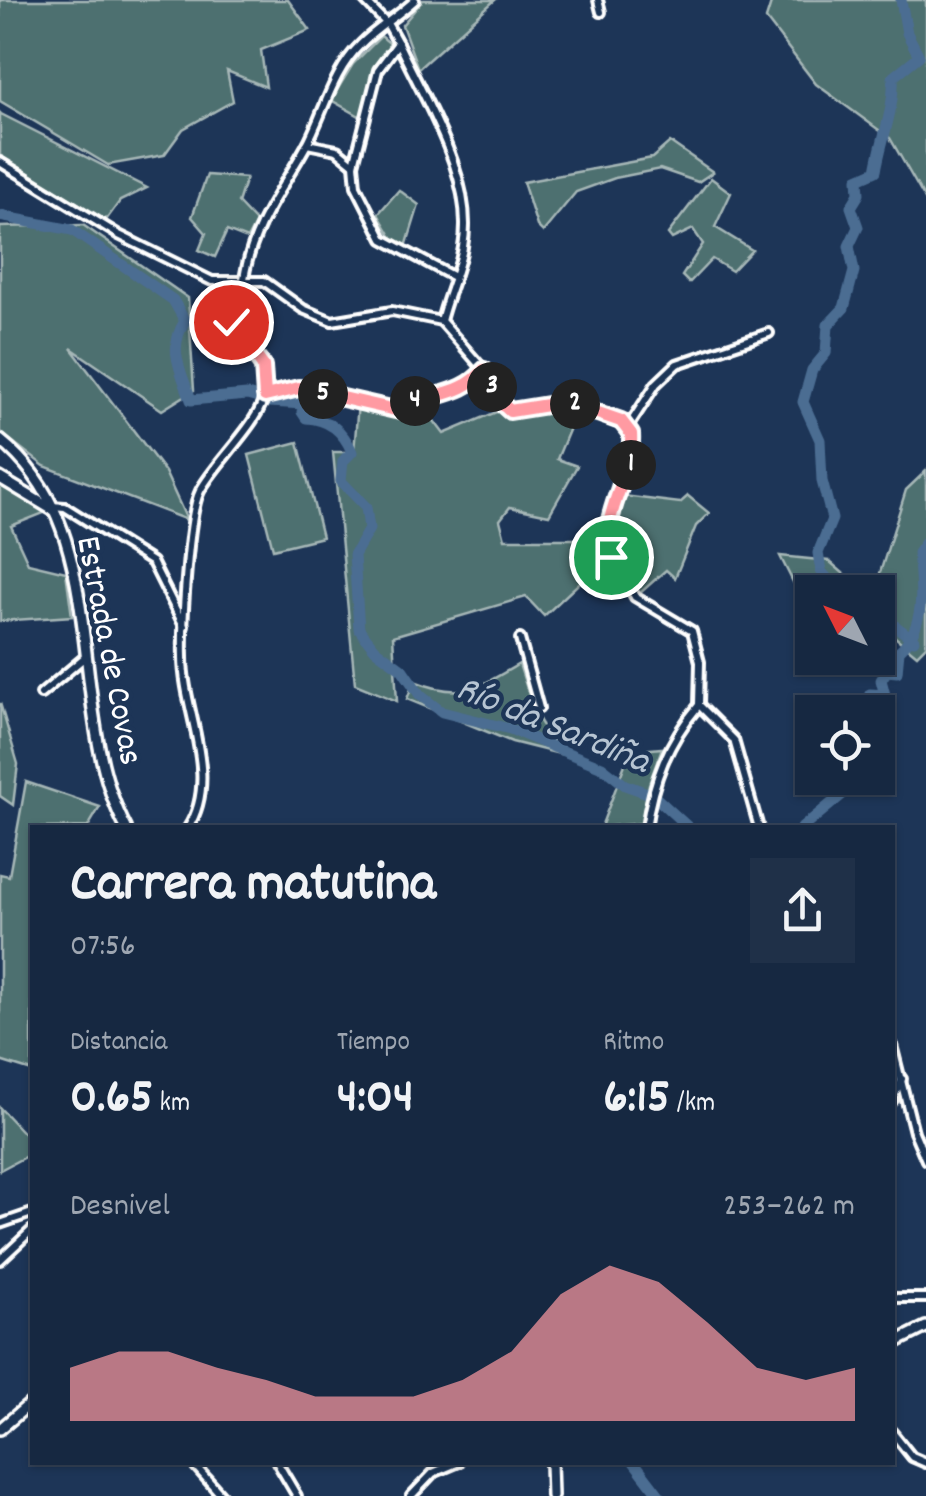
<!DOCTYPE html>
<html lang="es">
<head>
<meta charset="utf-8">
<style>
  :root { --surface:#162841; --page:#1f3048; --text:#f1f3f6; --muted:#9ea6b1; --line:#35445a; --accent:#ff9aa2 }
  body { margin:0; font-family:Dekko,sans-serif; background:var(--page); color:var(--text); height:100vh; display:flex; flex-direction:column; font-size:38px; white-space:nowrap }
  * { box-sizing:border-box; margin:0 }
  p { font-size:32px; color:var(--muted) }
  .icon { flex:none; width:55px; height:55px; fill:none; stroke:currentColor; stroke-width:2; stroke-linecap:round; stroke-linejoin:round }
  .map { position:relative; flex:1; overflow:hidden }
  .panel { position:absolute; left:30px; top:825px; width:865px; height:640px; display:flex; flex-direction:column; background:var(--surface); border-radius:0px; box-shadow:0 2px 8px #0004,0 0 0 2px var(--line) }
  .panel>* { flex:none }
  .needle { width:65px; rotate:312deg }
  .fabs { position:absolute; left:795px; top:575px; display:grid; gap:20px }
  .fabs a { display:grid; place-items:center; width:100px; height:100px; border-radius:0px; background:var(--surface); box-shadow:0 2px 8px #0004,0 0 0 2px var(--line); font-size:50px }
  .pin { position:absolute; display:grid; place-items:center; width:85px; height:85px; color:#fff; margin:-42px; border:5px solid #fff; border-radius:50%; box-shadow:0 2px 10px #0007 }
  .km { position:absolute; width:50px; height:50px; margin:-25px; border-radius:50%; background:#222; color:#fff; font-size:28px; line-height:50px; text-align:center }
  .round { display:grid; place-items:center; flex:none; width:105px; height:105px; border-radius:0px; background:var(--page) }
  .head { display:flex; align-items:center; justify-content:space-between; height:170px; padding:0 40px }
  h1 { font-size:55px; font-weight:800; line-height:75px }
  .stats { display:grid; grid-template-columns:repeat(3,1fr); gap:15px; height:170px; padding:10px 40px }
  .stats div { display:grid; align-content:center }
  .stats b { font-size:50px; font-weight:800 }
  .stats small { font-size:28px; font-weight:400 }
  .stats p { font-size:28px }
  .chart { height:280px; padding:20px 40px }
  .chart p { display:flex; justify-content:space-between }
  .chart svg { width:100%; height:180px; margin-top:10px; fill:var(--accent); opacity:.7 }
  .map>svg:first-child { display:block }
  .green { fill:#4e6f6f; stroke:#a6b7b7; stroke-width:2.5 }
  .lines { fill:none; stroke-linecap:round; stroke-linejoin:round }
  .river { stroke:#4b6d92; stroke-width:11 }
  .minor-casing { stroke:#fff; stroke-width:14 }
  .tertiary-casing { stroke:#fff; stroke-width:16 }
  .secondary-casing { stroke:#fff; stroke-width:16 }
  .minor { stroke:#1d3557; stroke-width:6 }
  .tertiary { stroke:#1d3557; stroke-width:9 }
  .secondary { stroke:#1d3557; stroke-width:9 }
  .route-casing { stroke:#fff; stroke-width:20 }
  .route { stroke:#ff9aa2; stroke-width:12 }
  .labels { text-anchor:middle; stroke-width:9; stroke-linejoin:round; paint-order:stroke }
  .street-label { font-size:35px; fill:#fff; stroke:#1d3557 }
  .water-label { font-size:38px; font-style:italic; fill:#b7c5d3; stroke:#1d3557 }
</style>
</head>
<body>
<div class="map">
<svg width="926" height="1496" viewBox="0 0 926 1496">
  <rect width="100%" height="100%" fill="#1d3557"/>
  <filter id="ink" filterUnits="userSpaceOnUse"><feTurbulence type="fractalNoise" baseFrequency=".01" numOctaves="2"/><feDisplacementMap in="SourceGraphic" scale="20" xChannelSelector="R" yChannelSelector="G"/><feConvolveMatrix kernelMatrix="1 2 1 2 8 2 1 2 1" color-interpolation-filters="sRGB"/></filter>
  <g filter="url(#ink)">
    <g class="green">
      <path d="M0 0H288L310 30 261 50 266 87 227 71 233 101 183 129 164 155 108 165 0 101Z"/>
      <path d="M423 0H495L418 69 402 25Z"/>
      <path d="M772 0H926V201L890 138 816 84 766 19Z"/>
      <path d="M381 36 393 46 376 70 365 119 331 100 353 64Z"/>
      <path d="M0 113 1 114 147 188 120 201 106 220 0 156Z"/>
      <path d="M670 142 713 172 698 182 660 169 615 178 576 192 543 232 537 226 523 182 652 158Z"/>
      <path d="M207 175 246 178 238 203 256 222 247 239 227 231 215 257 199 250 206 233 192 217Z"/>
      <path d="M711 178 731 193 715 227 752 250 732 271 712 259 689 283 682 276 703 244 693 229 672 239 668 234Z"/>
      <path d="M399 190 419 205 406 247 391 236 378 214Z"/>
      <path d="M83 225 188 298 194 390 162 410 71 348 165 472 187 520 44 466 0 432V227Z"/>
      <path d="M419 401 444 434 501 410C526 421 550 406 577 411L557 459 577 466 549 515 510 507 500 520 505 539H602L607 557 544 616 526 597 393 636 397 701 355 684 333 452H354L358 403C383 413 396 418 419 401Z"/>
      <path d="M298 442 322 537 273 549 249 455Z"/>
      <path d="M926 471V646L917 655 889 632 880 573 906 490Z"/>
      <path d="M0 481 38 503 44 513 11 526 28 563 66 572 72 616 0 621Z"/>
      <path d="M623 496 680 503 688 496 709 513 696 526 675 578 666 570 639 594 615 549Z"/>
      <path d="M780 556 829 561 865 592H812V620Z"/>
      <path d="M519 664 535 713 560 754 512 742 407 699 414 681C462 700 476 689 519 664Z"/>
      <path d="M0 703 18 764 13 805 0 796Z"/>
      <path d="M662 748 649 784 642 823 601 827 630 751Z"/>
      <path d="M26 782 100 807 88 827 32 828V1111L28 1112 32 1071 0 1061V874L9 876Z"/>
      <path d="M0 1108 32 1142V1153L0 1170Z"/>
    </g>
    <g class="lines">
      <g class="river">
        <path d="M0 216 72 230 173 300 185 321C167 349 181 371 191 400L247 395 258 398"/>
        <path d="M269 402 304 404 302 412 306 418C329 419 344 432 352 452L343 461 341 481 366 507 369 529 354 555 359 629 375 649 402 669 420 695 442 712 510 729 602 767 625 785 653 795 689 828"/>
        <path d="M839 592 821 571 818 553 832 519 822 481 820 440 803 402 812 370 826 353 828 325 844 308 854 271 849 246 858 227 851 207 859 194 858 179 876 171C881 139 895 109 893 77L919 56 907 33 901 0"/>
        <path d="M878 613 914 640"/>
        <path d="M863 712 870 694 885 695 881 680 887 671 897 672 899 651C926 627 922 589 918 553L926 542"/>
        <path d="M802 828 862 778"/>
        <path d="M634 1462 660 1496"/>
      </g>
      <defs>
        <g id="minor">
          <path d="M364 0 388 25 398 43C425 101 476 180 463 247 459 272 447 296 441 321L484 370 500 402 511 411 566 402 628 427 631 464 608 526 610 552 635 597 692 631 700 662 699 705 734 740 759 828"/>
          <path d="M598 0 601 12"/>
          <path d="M398 43 378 70 354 164 356 186 383 239 452 276"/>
          <path d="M307 144 337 150 354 164"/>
          <path d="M0 162 119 235 212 281H264L303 309 332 321 392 311 441 321"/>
          <path d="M244 279C252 227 281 191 306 146 324 113 332 72 361 44 377 28 398 16 415 0"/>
          <path d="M265 395 299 388 400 411C428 392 462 398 484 370"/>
          <path d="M628 427 656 384 677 364 769 333"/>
          <path d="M51 506 65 507 152 562 184 626"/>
          <path d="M520 639 539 708"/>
          <path d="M41 694 85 657"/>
          <path d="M188 828C221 776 183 712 183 657 182 627 188 514 200 491 215 462 264 419 265 391 269 343 223 343 229 281"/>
          <path d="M646 828C653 780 668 742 699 705"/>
          <path d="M892 1045 914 1132 926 1160"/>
          <path d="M892 1101 902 1079"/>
          <path d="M0 1224 32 1213"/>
          <path d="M0 1260 32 1230"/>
          <path d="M892 1298H926"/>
          <path d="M892 1432 912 1457 926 1463"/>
          <path d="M192 1462 222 1496"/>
          <path d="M277 1462 297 1496"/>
          <path d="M411 1496 433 1473 459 1462"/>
        </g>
        <g id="tertiary">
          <path d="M0 478 53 510"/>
          <path d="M0 1429 32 1402"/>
        </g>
        <g id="secondary">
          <path d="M0 440C115 531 63 709 126 828"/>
          <path d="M892 1344 926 1327"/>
          <path d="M551 1462 552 1496"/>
        </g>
      </defs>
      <use href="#minor" class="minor-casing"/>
      <use href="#tertiary" class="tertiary-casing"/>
      <use href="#secondary" class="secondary-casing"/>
      <use href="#minor" class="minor"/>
      <use href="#tertiary" class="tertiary"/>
      <use href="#secondary" class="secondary"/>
    </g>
  </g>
  <g class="lines" filter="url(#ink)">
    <defs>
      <path id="route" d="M231 322 263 366 265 396 299 388 400 411C428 392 461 398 484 370L500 402 510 411 566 402 621 421 631 434C634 477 598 514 611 557"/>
    </defs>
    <use href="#route" class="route-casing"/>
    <use href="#route" class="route"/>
  </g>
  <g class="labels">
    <g class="street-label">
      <text transform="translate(112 650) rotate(79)" y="12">Estrada de Covas</text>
    </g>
    <g class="water-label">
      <text transform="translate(554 722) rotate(22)" y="13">Río da Sardiña</text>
    </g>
  </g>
</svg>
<div class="fabs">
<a><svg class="needle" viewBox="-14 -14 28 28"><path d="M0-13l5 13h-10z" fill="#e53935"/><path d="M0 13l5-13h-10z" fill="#9ea6b1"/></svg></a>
<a><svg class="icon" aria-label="locate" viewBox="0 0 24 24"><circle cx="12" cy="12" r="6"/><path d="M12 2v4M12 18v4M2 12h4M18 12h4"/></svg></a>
</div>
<div class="pin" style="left:611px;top:557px;background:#1e9e55"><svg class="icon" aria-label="arrive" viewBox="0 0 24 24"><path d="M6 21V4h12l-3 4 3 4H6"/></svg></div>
<div class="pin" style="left:231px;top:322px;background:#d93025"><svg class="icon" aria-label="check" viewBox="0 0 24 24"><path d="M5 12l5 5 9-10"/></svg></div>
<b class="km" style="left:631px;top:465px">1</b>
<b class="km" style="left:575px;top:404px">2</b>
<b class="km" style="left:492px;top:387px">3</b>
<b class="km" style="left:415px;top:401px">4</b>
<b class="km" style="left:323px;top:394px">5</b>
<section class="panel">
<div class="head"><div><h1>Carrera matutina</h1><p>07:56</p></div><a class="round"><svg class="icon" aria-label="share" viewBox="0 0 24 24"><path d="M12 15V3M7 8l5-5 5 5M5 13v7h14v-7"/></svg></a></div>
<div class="stats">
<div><p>Distancia</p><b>0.65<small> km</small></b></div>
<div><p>Tiempo</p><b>4:04</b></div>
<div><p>Ritmo</p><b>6:15<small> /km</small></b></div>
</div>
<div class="chart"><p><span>Desnivel</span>253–262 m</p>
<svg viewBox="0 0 160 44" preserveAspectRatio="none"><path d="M0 44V31L10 27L20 27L30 31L40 34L50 38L60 38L70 38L80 34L90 27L100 13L110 6L120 10L130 20L140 31L150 34L160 31V44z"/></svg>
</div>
</section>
</div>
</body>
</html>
